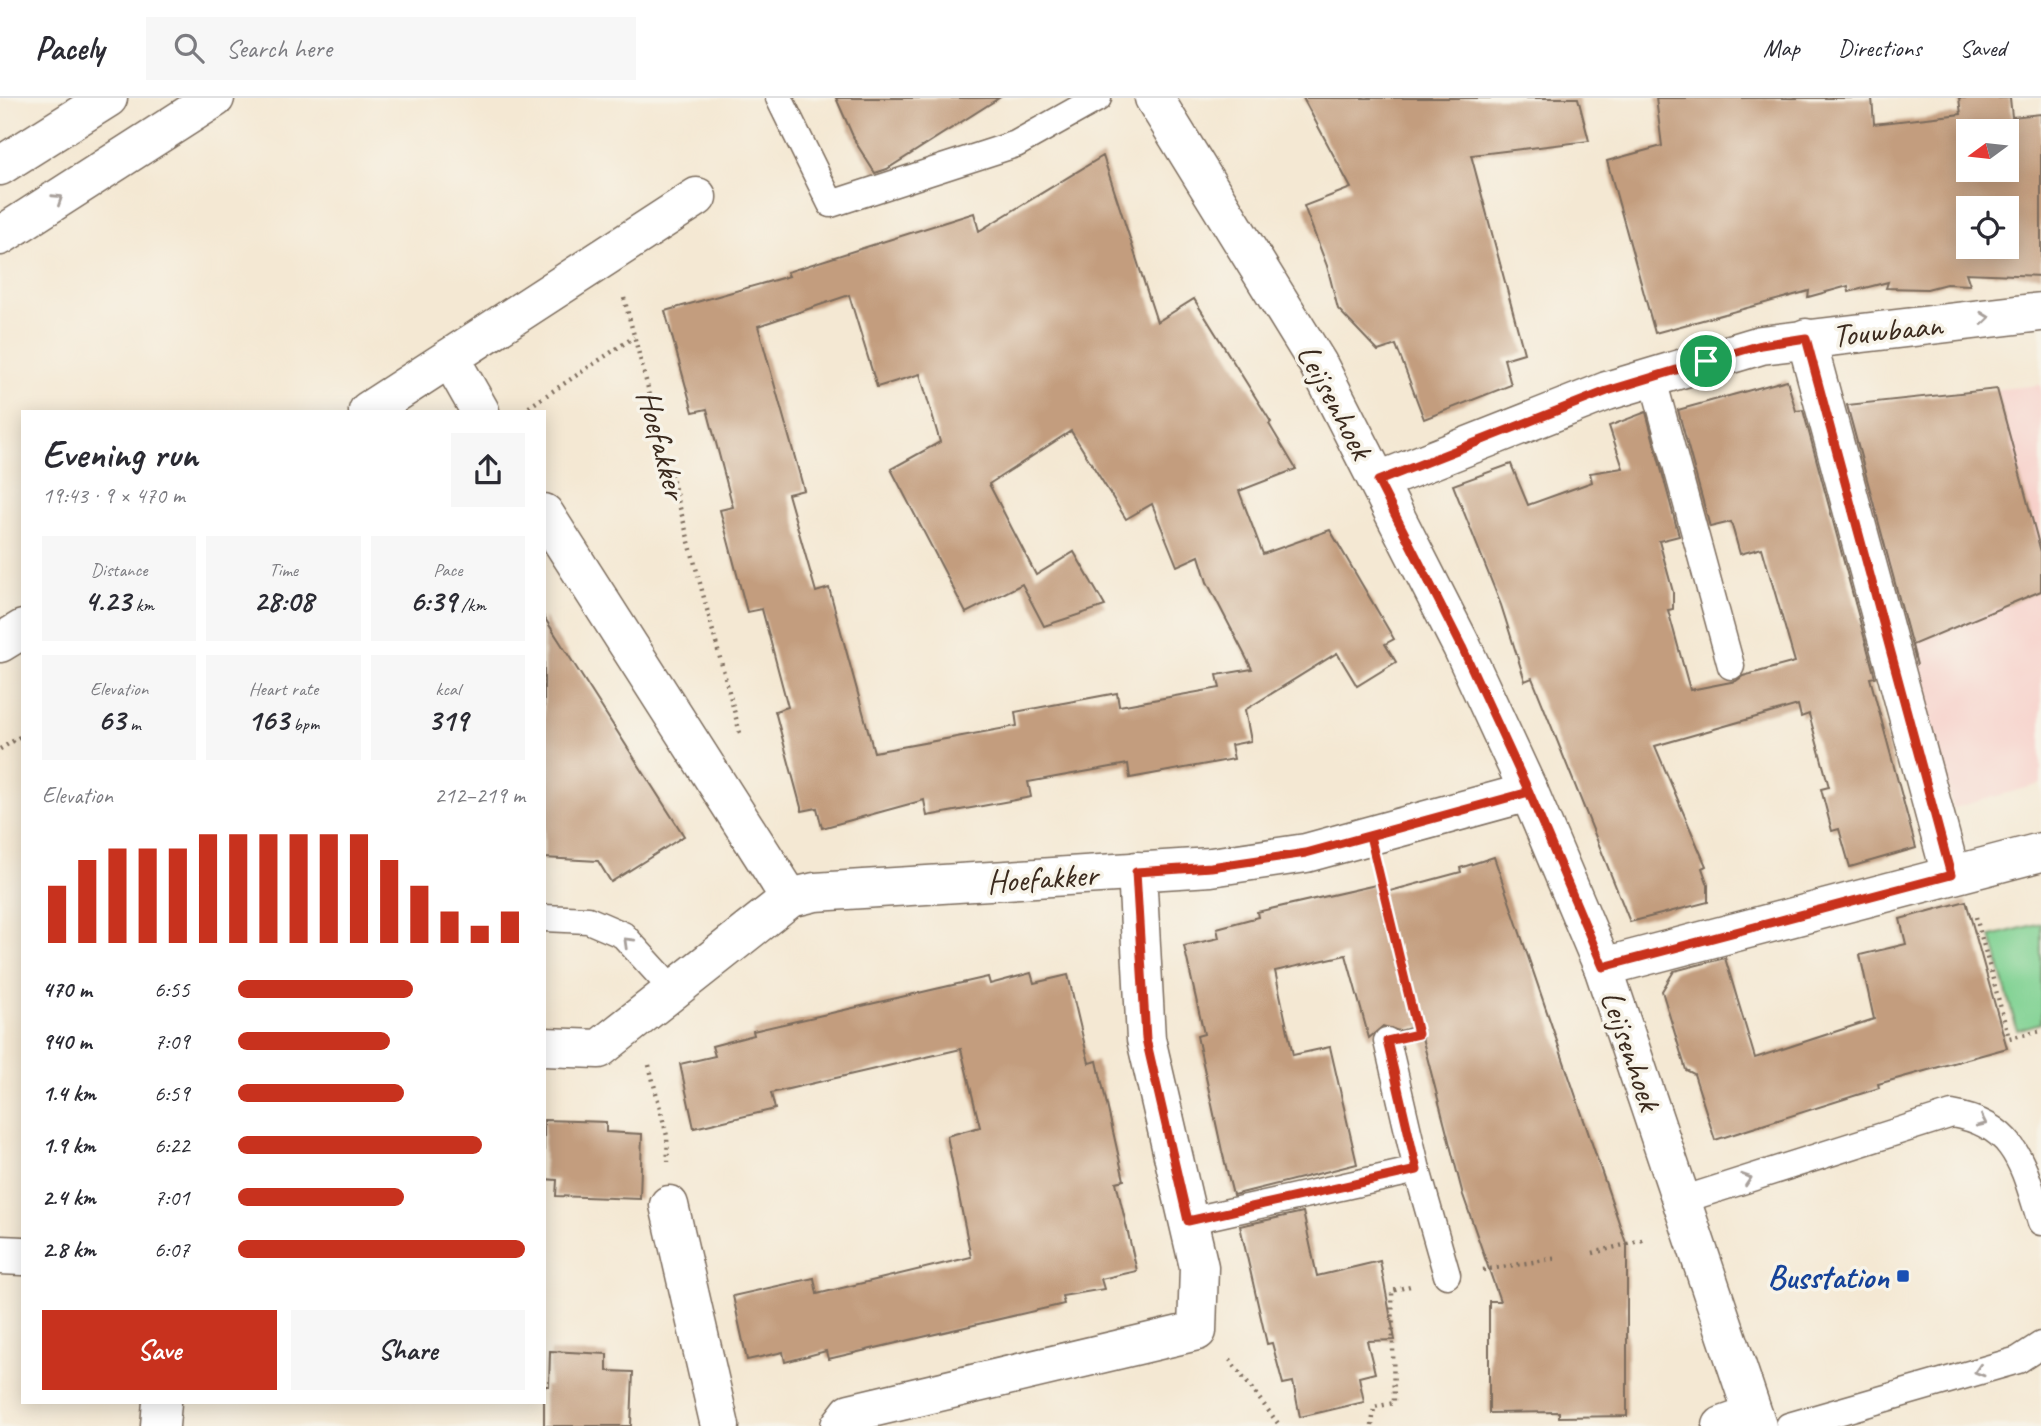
<!DOCTYPE html>
<html lang="en">
<head>
<meta charset="utf-8">
<style>
  :root { --surface:#fff; --page:#f7f7f7; --text:#2b2b33; --muted:#7c7c81; --line:#e1e1e2; --accent:#c8321e }
  body { margin:0; font-family:Caveat,sans-serif; background:var(--page); color:var(--text); height:100vh; display:flex; flex-direction:column; font-size:26px; white-space:nowrap }
  * { box-sizing:border-box; margin:0 }
  p { font-size:23px; color:var(--muted) }
  .icon { flex:none; width:38px; height:38px; fill:none; stroke:currentColor; stroke-width:2; stroke-linecap:round; stroke-linejoin:round }
  .map { position:relative; flex:1; overflow:hidden }
  .panel { position:absolute; left:21px; top:312px; width:525px; height:994px; display:flex; flex-direction:column; background:var(--surface); border-radius:0px; box-shadow:0 4px 18px #0003 }
  .panel>* { flex:none }
  .needle { width:46px; rotate:255deg }
  .buttons { position:absolute; left:1956px; top:21px; display:grid; gap:14px }
  .buttons a { display:grid; place-items:center; width:63px; height:63px; border-radius:0px; background:var(--surface); box-shadow:0 4px 18px #0003; font-size:35px }
  .pin { position:absolute; display:grid; place-items:center; width:60px; height:60px; color:#fff; margin:-30px; border:4px solid #fff; border-radius:50%; box-shadow:0 2px 7px #0007 }
  .round { display:grid; place-items:center; flex:none; width:74px; height:74px; border-radius:0px; background:var(--page) }
  .summary { display:flex; align-items:center; justify-content:space-between; height:119px; padding:0 21px }
  h1 { font-size:38px; font-weight:600; line-height:52px }
  .stats { display:grid; grid-template-columns:repeat(3,1fr); gap:10px; height:119px; padding:7px 21px }
  .stats div { display:grid; align-content:center; border-radius:0px; background:var(--page); text-align:center }
  .stats b { font-size:30px; font-weight:600 }
  .stats small { font-size:19px; font-weight:400 }
  .stats p { font-size:19px }
  .chart { height:196px; padding:14px 21px }
  .chart p { display:flex; justify-content:space-between }
  .chart svg { width:100%; height:126px; margin-top:7px; stroke:var(--accent); stroke-width:6 }
  .cta { display:flex; gap:14px; margin-top:auto; padding:14px 21px }
  .cta a { flex:1; height:80px; border-radius:0px; background:var(--accent); color:#fff; font-size:28px; font-weight:600; line-height:80px; text-align:center }
  .cta a+a { background:var(--page); color:var(--text) }
  ul { padding:0 21px; list-style:none; font-size:23px }
  li { display:grid; grid-template-columns:112px 84px 1fr; align-items:center; height:52px }
  li i { height:18px; border-radius:9px; background:var(--accent) }
  header { display:flex; align-items:center; gap:42px; box-sizing:border-box; height:98px; padding:0 35px; background:var(--surface); border-bottom:2px solid var(--line) }
  header strong { font-size:33px }
  nav { display:flex; gap:38px; margin-inline-start:auto; font-size:24px }
  .search { width:490px; height:63px; background:var(--page); display:flex; align-items:center; gap:18px; box-sizing:border-box; padding:0 24px; border-radius:0px; color:var(--muted); font-size:26px }
  .map>svg:first-child { display:block }
  .built { fill:#f7d0ca }
  .green { fill:#80d293; stroke:#5e7e58; stroke-width:2 }
  .building { fill:#c39d7e; fill-rule:evenodd }
  .lines { fill:none; stroke-linecap:round; stroke-linejoin:round }
  .lane-casing { stroke:#7c6c5d; stroke-width:29 }
  .street-casing { stroke:#7c6c5d; stroke-width:41 }
  .secondary-casing { stroke:#7c6c5d; stroke-width:41 }
  .path { stroke:#7c6c5d; stroke-width:4.5; stroke-dasharray:2 5; stroke-linecap:butt }
  .lane { stroke:#fff; stroke-width:26 }
  .street { stroke:#fff; stroke-width:38 }
  .secondary { stroke:#fff; stroke-width:38 }
  .oneway { stroke:#a79f9a }
  .route-casing { stroke:#fff; stroke-width:14 }
  .route { stroke:#c8321e; stroke-width:9 }
  .transit-dot { fill:#1a4fb4; stroke:#f7f3e8; stroke-width:2.5 }
  .labels { text-anchor:middle; stroke-width:7; stroke-linejoin:round; paint-order:stroke }
  .street-label { font-size:33px; fill:#3b2a1e; stroke:#f7f3e8 }
  .transit-label { font-size:33px; font-weight:bold; fill:#164399; stroke:#f7f3e8; text-anchor:end }
</style>
</head>
<body>
<header>
<strong>Pacely</strong>
<div class="search"><svg class="icon" aria-label="search" viewBox="0 0 24 24"><circle cx="10" cy="10" r="6"/><path d="M15 15l6 6"/></svg>Search here</div>
<nav><a>Map</a><a>Directions</a><a>Saved</a></nav>
</header>
<div class="map">
<svg width="2041" height="1328" viewBox="0 0 2041 1328">
  <rect width="100%" height="100%" fill="#f7f3e8"/>
  <filter id="ink" filterUnits="userSpaceOnUse"><feTurbulence type="fractalNoise" baseFrequency=".0143" numOctaves="2"/><feDisplacementMap in="SourceGraphic" scale="14" xChannelSelector="R" yChannelSelector="G"/><feConvolveMatrix kernelMatrix="1 2 1 2 8 2 1 2 1" color-interpolation-filters="sRGB"/></filter>
  <filter id="wash" filterUnits="userSpaceOnUse"><feTurbulence type="fractalNoise" baseFrequency=".00686" numOctaves="4" result="noise"/><feDisplacementMap in="SourceGraphic" scale="28" xChannelSelector="R" yChannelSelector="G"/><feGaussianBlur stdDeviation="1.57" result="paint"/><feColorMatrix in="noise" values="0 0 0 0 0 0 0 0 0 0 0 0 0 0 0 0 0 1.4 0 .05"/><feComposite in="paint" operator="in"/></filter>
  <g filter="url(#wash)">
    <rect width="100%" height="100%" fill="#f4e8d3"/>
    <path class="built" d="M2041 287V686L1953 710 1842 307Z"/>
    <path class="green" d="M2041 825V925L2017 932 1991 838Z"/>
    <g id="blocks">
      <g class="building">
        <path d="M836 0H999L887 71 875 75 856 45Z"/>
        <path d="M1303 0H1578L1589 43 1471 57 1524 255 1504 261 1511 287 1424 321 1396 247 1378 253 1338 211 1327 168 1304 108 1351 90Z"/>
        <path d="M1656 0H1872L1874 26 1961 16 1959 0H2010L2012 19 2041 16V178L1966 175 1970 187 1946 186 1927 191 1886 190 1888 184 1849 194 1848 188 1808 199 1809 193 1655 235 1607 63 1662 48ZM1969 33H2007V72H1969ZM1969 110H2007V149H1969Z"/>
        <path d="M1103 58 1157 224 1194 201 1271 324 1269 326 1296 371 1239 393 1263 456 1330 432 1394 541 1385 546 1396 564 1357 588 1337 555 1245 612 1251 643 1231 647 1234 661 1130 680 1128 666 1028 684 1031 699 927 718 924 702 822 730 817 710 802 713 775 613 788 609 762 511 747 514 720 412 733 409 707 311 693 314 665 213 789 178 787 174 974 115 979 133ZM849 197 877 289 920 276 940 344 891 371 966 515 1022 486 1044 528 1105 508 1074 454 1036 477 989 386 1071 333 1126 421 1152 406 1177 468 1199 458 1207 484 1252 571 1217 577 1220 590 1119 608 1117 595 1015 614 1017 628 874 654 829 490 816 494 788 396 804 392 758 228Z"/>
        <path d="M1787 282 1796 313 1803 312 1875 579 1870 580 1916 750 1850 769 1839 731 1832 733 1821 691 1829 689 1809 616 1801 619 1798 607 1655 648 1706 768 1702 770 1708 787V804L1630 824 1532 580 1525 583 1501 507 1453 387 1511 366 1528 407 1592 384 1590 375 1623 370 1609 328 1646 314 1679 438 1659 443 1673 494V511L1668 512 1690 592 1736 583 1743 578 1795 564 1762 450 1740 456 1731 424 1710 429 1678 312Z"/>
        <path d="M1997 291 2041 454V493L1912 547 1917 567 1847 307Z"/>
        <path d="M544 519 684 738 611 784 598 763 544 760Z"/>
        <path d="M1494 759 1627 1148V1318L1559 1319V1314L1489 1315V1203H1500L1463 1097 1419 928 1399 933 1383 928 1369 940 1346 857 1275 873 1293 957 1330 949 1357 1066 1233 1097 1222 1053 1197 938 1204 936 1184 848 1219 840 1217 830 1258 819 1257 814 1376 787 1379 796 1461 774 1460 770Z"/>
        <path d="M1966 803 2007 950 1878 986 1879 990 1715 1042 1694 976 1686 972 1662 893 1674 873 1725 860 1755 960 1874 921 1860 857 1906 846 1900 821Z"/>
        <path d="M1031 875 1034 885 1068 877 1089 965 1097 963 1124 1082 1116 1084 1137 1173 1101 1181 1104 1191 1062 1198 1064 1206 828 1261 826 1253 785 1264 783 1254 747 1262 733 1198 814 1180 817 1196 971 1159 947 1038 980 1029 961 951 771 995 775 1011 694 1030 680 966 715 958 712 948 754 937 753 933 988 879 990 886Z"/>
        <path d="M544 1022 606 1024V1034L642 1036 640 1101 556 1098 557 1082 544 1081Z"/>
        <path d="M1303 1114 1317 1178 1380 1163 1395 1242 1367 1243 1375 1275 1359 1279 1364 1304 1300 1319 1293 1284 1283 1286 1272 1245 1267 1246 1240 1128Z"/>
        <path d="M550 1253 607 1256V1273L633 1274 631 1328H544V1288H549Z"/>
      </g>
    </g>
  </g>
  <g filter="url(#ink)">
    <use href="#blocks" fill-opacity="0" stroke="#7c6c5d" stroke-width="2"/>
    <g class="lines">
      <defs>
        <g id="lane">
          <path d="M779 0 831 106 1016 46 1098 0"/>
          <path d="M1652 278 1731 568"/>
          <path d="M544 820 588 822 623 837 675 894"/>
          <path d="M1387 943 1417 1072 1447 1177"/>
          <path d="M1682 1102 1952 1016C2017 1027 2023 1068 2041 1124"/>
          <path d="M1188 1123 1417 1072"/>
          <path d="M1789 1328 2018 1262 2041 1247"/>
        </g>
        <g id="street">
          <path d="M1806 240 1951 777"/>
          <path d="M450 260 480 313"/>
          <path d="M368 313 697 99"/>
          <path d="M1379 383 1607 293 1761 247 2041 214"/>
          <path d="M544 415 790 800"/>
          <path d="M0 545 23 531"/>
          <path d="M1603 869 2041 754"/>
          <path d="M544 949 599 951 790 800 815 794 1211 769 1306 755 1529 694"/>
          <path d="M669 1107 720 1328"/>
          <path d="M0 1157 23 1158"/>
          <path d="M160 1328 162 1304"/>
          <path d="M840 1328 850 1315 1197 1233 1199 1169 1146 941 1137 773"/>
          <path d="M1722 1328 1753 1317"/>
        </g>
        <g id="secondary">
          <path d="M1154 0 1318 266 1462 549 1529 694 1603 869 1757 1328"/>
          <path d="M0 68 108 0"/>
          <path d="M0 138 215 0"/>
        </g>
      </defs>
      <use href="#lane" class="lane-casing"/>
      <use href="#street" class="street-casing"/>
      <use href="#secondary" class="secondary-casing"/>
      <g class="path">
        <path d="M624 200 740 635"/>
        <path d="M523 313 634 239"/>
        <path d="M0 651 23 637"/>
        <path d="M1380 779 1413 914"/>
        <path d="M1976 819 2009 940 2041 933"/>
        <path d="M649 967 667 1038 668 1064"/>
        <path d="M1593 1155 1646 1141"/>
        <path d="M1483 1172 1558 1160"/>
        <path d="M1230 1262 1280 1328"/>
        <path d="M1372 1328 1374 1309 1394 1305 1392 1193 1410 1188"/>
      </g>
      <use href="#lane" class="lane"/>
      <use href="#street" class="street"/>
      <use href="#secondary" class="secondary"/>
    </g>
    <defs><path id="oneway-chevron" d="M-2-3.5L2.5 0L-2 3.5" fill="none" stroke-width="1.6" stroke-linecap="round" stroke-linejoin="round" transform="scale(1.75)"/></defs>
    <g class="oneway">
      <use href="#oneway-chevron" transform="translate(58 101) rotate(-33)"/>
      <use href="#oneway-chevron" transform="translate(1985 220) rotate(-6)"/>
      <use href="#oneway-chevron" transform="translate(628 844) rotate(-136)"/>
      <use href="#oneway-chevron" transform="translate(1982 1024) rotate(25)"/>
      <use href="#oneway-chevron" transform="translate(1747 1081) rotate(-18)"/>
      <use href="#oneway-chevron" transform="translate(1979 1273) rotate(163)"/>
    </g>
  </g>
  <g class="lines" filter="url(#ink)">
    <defs>
      <path id="route" d="M1706 263 1607 293 1378 383 1462 549 1529 694 1306 755 1211 769 1136 774 1146 941 1188 1123 1417 1072 1387 943 1418 936 1370 738 1529 694 1603 869 1951 777 1806 240 1761 247 1706 263"/>
    </defs>
    <use href="#route" class="route-casing"/>
    <use href="#route" class="route"/>
  </g>
  <rect class="transit-dot" x="1896" y="1171" width="14" height="14" rx="3.5"/>
  <g class="labels">
    <g class="street-label">
      <text transform="translate(1887 231) rotate(-6)" y="12">Touwbaan</text>
      <text transform="translate(1336 303) rotate(62)" y="12">Leijsenhoek</text>
      <text transform="translate(663 346) rotate(75)" y="12">Hoefakker</text>
      <text transform="translate(1042 779) rotate(-4)" y="12">Hoefakker</text>
      <text transform="translate(1632 952) rotate(71)" y="12">Leijsenhoek</text>
    </g>
    <g class="transit-label">
      <text x="1889" y="1190">Busstation</text>
    </g>
  </g>
</svg>
<div class="buttons">
<a><svg class="needle" viewBox="-14 -14 28 28"><path d="M0-13l5 13h-10z" fill="#e53935"/><path d="M0 13l5-13h-10z" fill="#7c7c81"/></svg></a>
<a><svg class="icon" aria-label="locate" viewBox="0 0 24 24"><circle cx="12" cy="12" r="6"/><path d="M12 2v4M12 18v4M2 12h4M18 12h4"/></svg></a>
</div>
<div class="pin" style="left:1706px;top:263px;background:#1e9e55"><svg class="icon" aria-label="arrive" viewBox="0 0 24 24"><path d="M6 21V4h12l-3 4 3 4H6"/></svg></div>
<section class="panel">
<div class="summary"><div><h1>Evening run</h1><p>19:43 · 9 × 470 m</p></div><a class="round"><svg class="icon" aria-label="share" viewBox="0 0 24 24"><path d="M12 15V3M7 8l5-5 5 5M5 13v7h14v-7"/></svg></a></div>
<div class="stats">
<div><p>Distance</p><b>4.23<small> km</small></b></div>
<div><p>Time</p><b>28:08</b></div>
<div><p>Pace</p><b>6:39<small> /km</small></b></div>
</div>
<div class="stats">
<div><p>Elevation</p><b>63<small> m</small></b></div>
<div><p>Heart rate</p><b>163<small> bpm</small></b></div>
<div><p>kcal</p><b>319</b></div>
</div>
<div class="chart"><p><span>Elevation</span>212–219 m</p>
<svg viewBox="0 0 160 44" preserveAspectRatio="none"><path d="M5 44V24M15 44V15M25 44V11M35 44V11M45 44V11M55 44V6M65 44V6M75 44V6M85 44V6M95 44V6M105 44V6M115 44V15M125 44V24M135 44V33M145 44V38M155 44V33"/></svg>
</div>
<ul>
<li><b>470 m</b>6:55<i style="width:61%"></i></li>
<li><b>940 m</b>7:09<i style="width:53%"></i></li>
<li><b>1.4 km</b>6:59<i style="width:58%"></i></li>
<li><b>1.9 km</b>6:22<i style="width:85%"></i></li>
<li><b>2.4 km</b>7:01<i style="width:58%"></i></li>
<li><b>2.8 km</b>6:07<i style="width:100%"></i></li>
</ul>
<div class="cta"><a>Save</a><a>Share</a></div>
</section>
</div>
</body>
</html>
